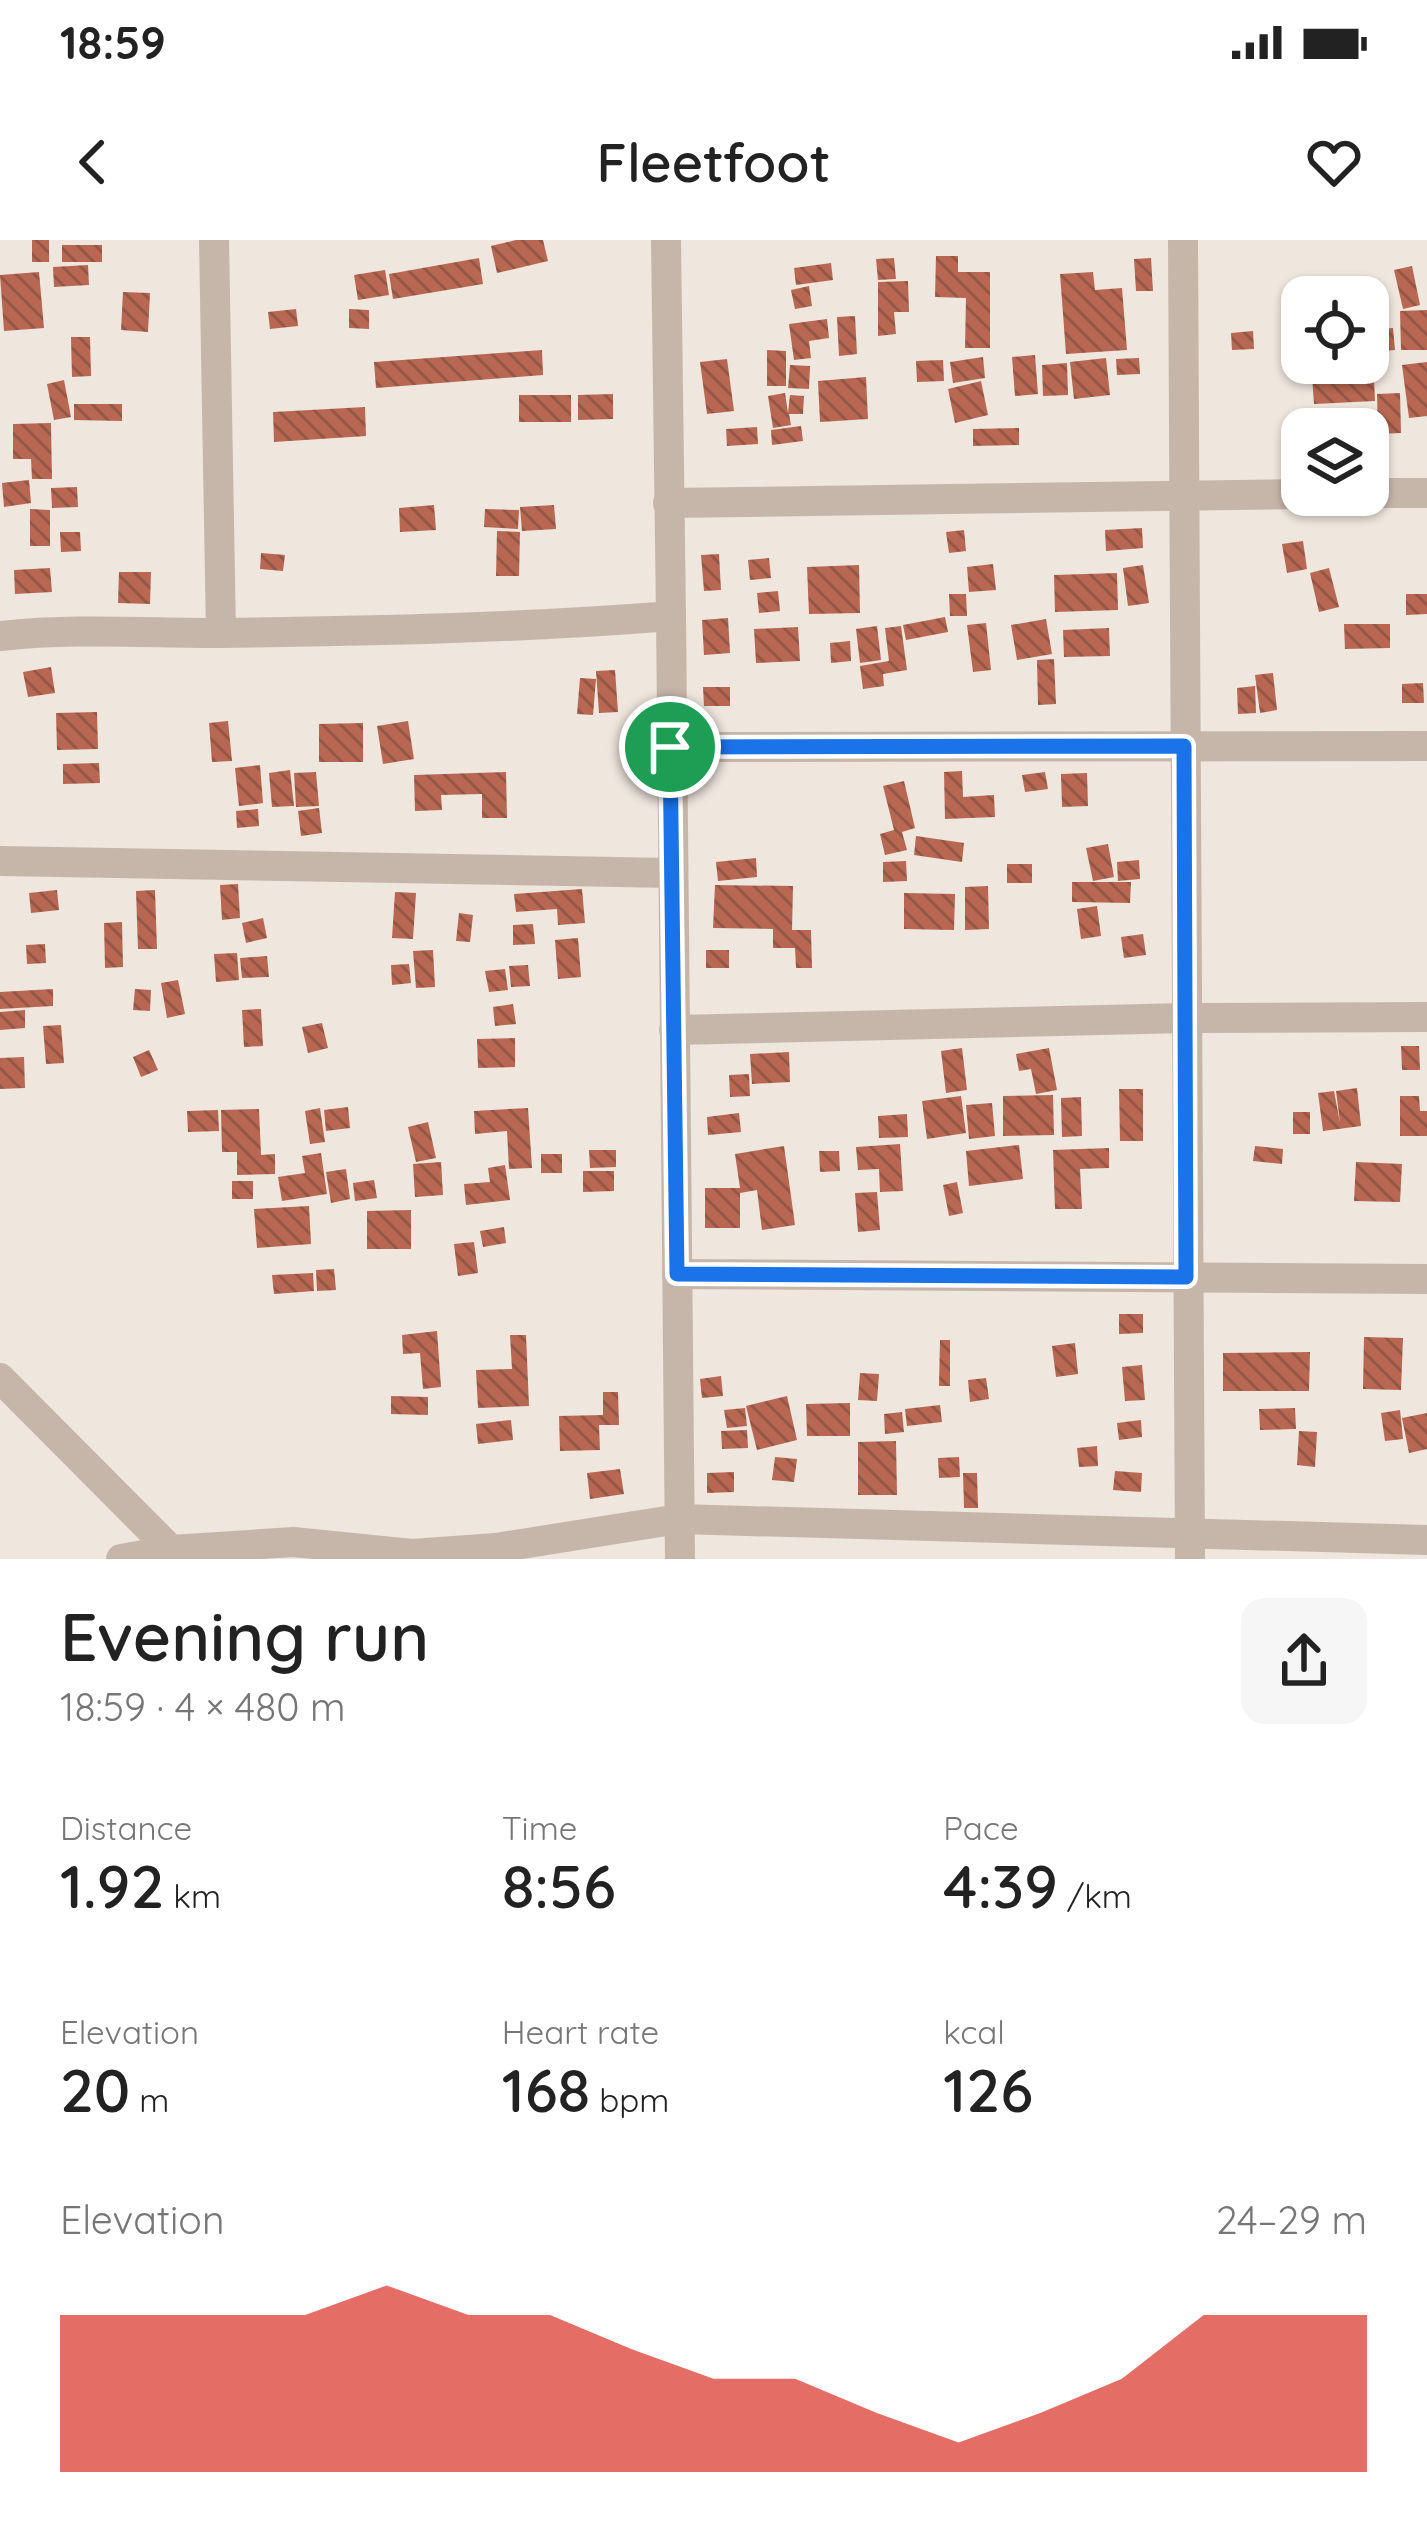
<!DOCTYPE html>
<html lang="en">
<head>
<meta charset="utf-8">
<style>
  :root { --surface:#fff; --page:#f6f6f6; --text:#222; --muted:#767676; --accent:#d93025 }
  body { margin:0; font-family:Quicksand,sans-serif; background:var(--page); color:var(--text); height:100vh; display:flex; flex-direction:column; font-size:45px; white-space:nowrap }
  * { box-sizing:border-box; margin:0 }
  p { font-size:39px; color:var(--muted) }
  .icon { flex:none; width:66px; height:66px; fill:none; stroke:currentColor; stroke-width:2; stroke-linecap:round; stroke-linejoin:round }
  .map { position:relative; height:1319px; overflow:hidden }
  .drawer { display:flex; flex-direction:column; background:var(--surface); flex:1 }
  .drawer>* { flex:none }
  .buttons { position:absolute; left:1281px; top:36px; display:grid; gap:24px }
  .buttons a { display:grid; place-items:center; width:108px; height:108px; border-radius:24px; background:var(--surface); box-shadow:0 3px 9px #0004; font-size:60px }
  .pin { position:absolute; display:grid; place-items:center; width:102px; height:102px; color:#fff; margin:-51px; border:6px solid #fff; border-radius:50%; box-shadow:0 3px 12px #0007 }
  .round { display:grid; place-items:center; flex:none; width:126px; height:126px; border-radius:24px; background:var(--page) }
  .headline { display:flex; align-items:center; justify-content:space-between; height:204px; padding:0 60px }
  h1 { font-size:66px; font-weight:600; line-height:90px }
  .figures { display:grid; grid-template-columns:repeat(3,1fr); gap:18px; height:204px; padding:12px 60px }
  .figures div { display:grid; align-content:center }
  .figures b { font-size:60px; font-weight:600 }
  .figures small { font-size:33px; font-weight:400 }
  .figures p { font-size:33px }
  .chart { height:336px; padding:24px 60px }
  .chart p { display:flex; justify-content:space-between }
  .chart svg { width:100%; height:216px; margin-top:12px; fill:var(--accent); opacity:.7 }
  .status { display:flex; justify-content:space-between; align-items:center; height:84px; padding:0 60px; background:var(--surface); direction:ltr }
  .status svg { height:33px; fill:currentColor }
  header { display:flex; justify-content:space-between; align-items:center; height:156px; padding:0 60px; background:var(--surface); font-size:54px; font-weight:600 }
  .map>svg:first-child { display:block }
  .building { fill:url(#building-back-hatch) }
  .lines { fill:none; stroke-linecap:round; stroke-linejoin:round }
  .minor { stroke:#c6b6aa; stroke-width:30 }
  .route-casing { stroke:#fff; stroke-width:24 }
  .route { stroke:#1a73e8; stroke-width:15 }
</style>
</head>
<body>
<div class="status"><b>18:59</b><svg viewBox="0 0 49 12"><path d="M0 12V9h3v3zM5 12V6h3v6zM10 12V3h3v9zM15 12V0h3v12zM26 1h20v11H26zM47 4h2v5h-2z"/></svg></div>
<header><svg class="icon" aria-label="back" viewBox="0 0 24 24"><path d="M15 5l-7 7 7 7"/></svg>Fleetfoot<svg class="icon" aria-label="heart" viewBox="0 0 24 24"><path d="M12 20l-8-8c-3-5 5-10 8-4 3-6 11-1 8 4z"/></svg></header>
<div class="map">
<svg width="1427" height="1319" viewBox="0 0 1427 1319">
  <defs>
    <pattern id="building-back-hatch" width="6" height="6" patternUnits="userSpaceOnUse" patternTransform="scale(3)"><rect width="6" height="6" fill="#b86852"/><path d="M-1 5l2 2M0 0l6 6M5-1l2 2" fill="none" stroke="#965644"/></pattern>
  </defs>
  <rect width="100%" height="100%" fill="#efe6dd"/>
  <g class="building">
    <rect x="32" y="0" width="17" height="22"/>
    <path d="M516 0H543L548 21 497 33 491 6Z"/>
    <rect x="62" y="5" width="40" height="17"/>
    <path d="M936 16H958V32H990V108H965L966 58 935 57Z"/>
    <path d="M479 18 483 44 393 59 389 34Z"/>
    <path d="M894 18 896 39 878 40 876 19Z"/>
    <path d="M1151 18 1153 51H1136L1134 19Z"/>
    <path d="M831 23 833 40 796 45 794 28Z"/>
    <path d="M88 25 89 45 54 47 53 27Z"/>
    <path d="M1412 26 1420 65 1403 69 1394 30Z"/>
    <path d="M385 30 389 55 358 60 354 35Z"/>
    <path d="M39 32 44 88 4 91 0 35Z"/>
    <path d="M1093 32 1095 50 1122 48 1127 110 1066 114 1060 34Z"/>
    <path d="M908 41 909 72H894L896 94 878 96V42Z"/>
    <path d="M809 46 812 66 795 69 791 50Z"/>
    <path d="M123 52 150 53 148 92 121 90Z"/>
    <path d="M296 69 298 86 270 89 268 72Z"/>
    <path d="M349 69 369 70V89L349 88Z"/>
    <path d="M1427 70V110H1401L1400 71Z"/>
    <path d="M855 76 857 114 839 116 837 77Z"/>
    <path d="M827 79 829 98 809 101 811 118 794 120 789 84Z"/>
    <path d="M1393 88 1395 110 1368 112V90Z"/>
    <path d="M1253 91 1254 109 1232 110 1231 93Z"/>
    <path d="M71 97H90L91 136 72 137Z"/>
    <path d="M542 110 543 135 376 148 374 122Z"/>
    <path d="M767 110 786 111V146H767Z"/>
    <path d="M1035 115 1038 154 1015 156 1012 117Z"/>
    <path d="M983 117 985 138 953 143 950 122Z"/>
    <path d="M1106 118 1110 155 1074 159 1070 122Z"/>
    <path d="M1139 118 1140 134 1117 135 1116 119Z"/>
    <path d="M727 119 734 171 707 174 700 122Z"/>
    <path d="M1373 119 1375 161 1314 164 1311 123H1368Z"/>
    <path d="M943 120 944 141 917 142 916 121Z"/>
    <path d="M1427 122V176L1409 178 1402 125Z"/>
    <path d="M1067 123 1068 155 1043 156 1042 125Z"/>
    <path d="M790 125 810 126 809 149 788 148Z"/>
    <path d="M866 137 868 179 820 182 818 141Z"/>
    <path d="M64 140 71 177 54 180 47 144Z"/>
    <path d="M981 141 988 175 955 183 948 149Z"/>
    <path d="M785 153 788 173 790 155 804 156 803 174H789L791 185 773 188 768 156Z"/>
    <path d="M1400 153 1401 193 1378 194 1377 154Z"/>
    <path d="M613 154V179L578 180V155Z"/>
    <rect x="519" y="155" width="52" height="27"/>
    <path d="M74 164H122V181L74 180Z"/>
    <path d="M365 167 366 196 274 202 273 172Z"/>
    <path d="M51 183 52 239H32L31 219H13V184Z"/>
    <path d="M801 186 803 201 772 205 771 190Z"/>
    <path d="M757 187 758 204 727 206 726 189Z"/>
    <path d="M1019 188V205L973 206V189Z"/>
    <path d="M29 240 31 263 4 267 2 243Z"/>
    <path d="M77 247 78 267 52 268 51 248Z"/>
    <path d="M434 265 436 290 400 292 399 268Z"/>
    <path d="M554 265 556 289 522 291 520 267Z"/>
    <path d="M30 269 50 270V306H30Z"/>
    <path d="M485 269 519 270 518 289 484 287Z"/>
    <path d="M1142 288 1143 308 1106 311 1105 290Z"/>
    <path d="M964 290 966 311 949 313 946 292Z"/>
    <path d="M497 291 520 292 519 336H496Z"/>
    <path d="M60 292H80L81 311 61 312Z"/>
    <path d="M1303 301 1307 329 1287 333 1282 304Z"/>
    <path d="M261 313 285 315 283 331 260 329Z"/>
    <path d="M719 314 721 350 704 351 701 315Z"/>
    <path d="M769 318 771 338 750 340 748 320Z"/>
    <path d="M993 324 996 350 969 352 967 327Z"/>
    <path d="M859 325 860 373 809 374 807 327Z"/>
    <path d="M1143 325 1149 363 1128 366 1123 328Z"/>
    <path d="M50 328 52 352 15 354 14 330Z"/>
    <path d="M1329 328 1339 367 1319 372 1310 333Z"/>
    <path d="M119 332H151L150 364 118 363Z"/>
    <path d="M1117 333 1118 370 1055 372 1054 335Z"/>
    <path d="M778 351 780 371 759 373 757 353Z"/>
    <path d="M949 354H966L967 376H950Z"/>
    <path d="M1406 354H1427V374L1406 375Z"/>
    <path d="M945 377 948 392 906 400 903 385Z"/>
    <path d="M728 378 730 413 704 415 702 380Z"/>
    <path d="M1046 379 1052 414 1017 420 1011 385Z"/>
    <path d="M986 383 991 430 973 432 967 385Z"/>
    <path d="M1344 384H1390V408L1345 409Z"/>
    <path d="M877 386 881 420 860 423 856 389Z"/>
    <path d="M901 386 907 430 883 434 884 446 863 449 860 426 889 421 885 388Z"/>
    <path d="M798 387 800 421 756 423 754 389Z"/>
    <path d="M1109 388 1110 416 1064 417 1063 390Z"/>
    <path d="M850 401 851 421 831 423 830 403Z"/>
    <path d="M1054 419 1056 464 1038 465 1037 420Z"/>
    <path d="M51 427 55 453 28 457 23 432Z"/>
    <path d="M615 430 618 472 599 473 596 431Z"/>
    <path d="M1273 433 1277 470 1260 473 1255 435Z"/>
    <path d="M580 438 596 439 593 475 577 474Z"/>
    <path d="M1423 443 1424 463H1402V444Z"/>
    <path d="M1255 446 1256 473 1238 474 1237 448Z"/>
    <path d="M703 447H730V466H704Z"/>
    <path d="M97 472 98 509 57 510 56 473Z"/>
    <path d="M228 481 232 521 212 522 209 483Z"/>
    <path d="M408 481 414 519 383 524 377 486Z"/>
    <path d="M363 483V522H319V484Z"/>
    <path d="M99 523 100 543 63 544V524Z"/>
    <path d="M260 525 263 563 239 566 235 528Z"/>
    <path d="M290 530 294 566 272 567 269 533Z"/>
    <path d="M962 531 963 557 994 555 995 577 945 579 944 532Z"/>
    <path d="M316 532 319 566 296 567 294 533Z"/>
    <path d="M506 532 507 578H482V554L441 555 442 570 415 571 414 535Z"/>
    <path d="M1045 532 1048 549 1025 552 1022 535Z"/>
    <path d="M1087 533 1088 566 1062 567 1061 534Z"/>
    <path d="M904 541 915 588 902 592 907 610 885 615 880 594 894 590 883 546Z"/>
    <path d="M319 568 322 593 301 596 298 571Z"/>
    <path d="M258 569 259 586 237 588 236 571Z"/>
    <path d="M916 596 964 603 962 622 914 615Z"/>
    <path d="M1108 604 1114 637 1093 641 1086 608Z"/>
    <path d="M756 618 757 637 718 641 716 622Z"/>
    <path d="M1139 620 1140 639 1118 641 1117 622Z"/>
    <path d="M906 621 907 641 883 642V622Z"/>
    <rect x="1007" y="624" width="25" height="19"/>
    <path d="M1072 642H1131L1130 663 1072 662Z"/>
    <path d="M238 644 240 678 222 680 220 645Z"/>
    <path d="M715 645 793 646 792 690H811L812 728H796L795 708H773V689L713 688Z"/>
    <path d="M988 646 989 689 965 690V647Z"/>
    <path d="M582 649 585 683 558 685 557 669 516 672 514 654Z"/>
    <path d="M57 650 59 670 31 673 29 653Z"/>
    <path d="M155 650 157 709H138L136 651Z"/>
    <path d="M395 652 416 653 413 699 392 698Z"/>
    <path d="M904 653 955 654 954 690 904 689Z"/>
    <path d="M1097 666 1101 696 1081 699 1077 669Z"/>
    <path d="M459 673 473 675 470 702 456 701Z"/>
    <path d="M263 678 267 698 246 703 242 683Z"/>
    <path d="M122 682 123 727 105 728 104 683Z"/>
    <path d="M533 684 535 704 513 705V685Z"/>
    <path d="M1143 694 1146 715 1124 718 1121 697Z"/>
    <path d="M578 698 581 737 558 739 555 700Z"/>
    <path d="M45 704 46 723 27 724 26 705Z"/>
    <path d="M433 710 435 747 416 748 413 711Z"/>
    <rect x="706" y="710" width="23" height="18"/>
    <path d="M237 713 239 740 216 742 214 714Z"/>
    <path d="M267 716 269 737 242 738 240 718Z"/>
    <path d="M409 724 411 743 392 745 391 725Z"/>
    <path d="M528 725 530 746 511 747 509 726Z"/>
    <path d="M505 729 508 750 489 752 485 731Z"/>
    <path d="M178 740 185 774 167 778 161 743Z"/>
    <path d="M53 749V766L0 769V752Z"/>
    <path d="M135 749 151 750 150 771 133 770Z"/>
    <path d="M513 764 516 784 495 786 493 767Z"/>
    <path d="M261 769 263 806 244 807 242 770Z"/>
    <path d="M25 770V788L0 790V772Z"/>
    <path d="M322 783 328 808 308 813 302 787Z"/>
    <path d="M61 785 64 823 46 824 43 786Z"/>
    <path d="M515 798V827L478 828 477 799Z"/>
    <path d="M1401 806H1419L1420 830H1402Z"/>
    <path d="M962 808 967 850 946 853 941 811Z"/>
    <path d="M1049 808 1057 850 1036 854 1031 829 1019 831 1016 814Z"/>
    <path d="M149 810 158 830 141 837 133 817Z"/>
    <path d="M789 812 790 842 752 844 750 814Z"/>
    <path d="M24 817 25 848 0 849V818Z"/>
    <path d="M749 834 750 856 730 857 729 835Z"/>
    <path d="M1357 848 1361 886 1323 891 1318 853 1334 851 1340 883 1336 851Z"/>
    <path d="M1119 849H1143V901H1120Z"/>
    <path d="M1053 855 1054 895 1003 896V856Z"/>
    <path d="M961 856 966 893 927 899 922 861Z"/>
    <path d="M1400 856H1419L1420 871H1427V896H1400Z"/>
    <path d="M1081 857 1082 896 1062 897 1061 858Z"/>
    <path d="M992 863 995 896 969 899 966 865Z"/>
    <path d="M348 867 350 888 326 891 324 870Z"/>
    <path d="M320 868 325 902 310 904 305 871Z"/>
    <path d="M528 868 532 928 509 929 507 891 475 894 474 871Z"/>
    <path d="M259 869 261 915 275 914V934L237 935V912H222L221 870Z"/>
    <path d="M218 870 219 891 188 892 187 871Z"/>
    <rect x="1293" y="872" width="17" height="22"/>
    <path d="M739 873 741 892 708 895 707 877Z"/>
    <path d="M907 874 908 897 879 898 878 876Z"/>
    <path d="M428 882 436 918 416 922 408 887Z"/>
    <path d="M900 904 903 951 880 952 879 929 858 930 856 907Z"/>
    <path d="M1019 905 1023 939 969 946 966 911Z"/>
    <path d="M784 906 795 985 762 990 757 950 740 953V988H705V948H740L735 914Z"/>
    <path d="M1255 906 1283 909 1282 924 1253 921Z"/>
    <path d="M1109 908V928L1080 929 1082 969H1055L1053 910Z"/>
    <path d="M589 910H616V927L590 928Z"/>
    <path d="M819 911H839L840 931 820 932Z"/>
    <path d="M321 913 327 954 282 961 278 937 305 933 302 916Z"/>
    <rect x="541" y="914" width="21" height="19"/>
    <path d="M441 922 443 955 415 957 413 924Z"/>
    <path d="M1356 922 1402 924 1400 962 1354 961Z"/>
    <path d="M505 925 510 960 466 965 464 944 490 942 488 928Z"/>
    <path d="M346 929 350 959 331 963 326 932Z"/>
    <path d="M583 931H614V951L583 952Z"/>
    <path d="M374 940 377 958 355 961 353 943Z"/>
    <rect x="232" y="941" width="21" height="18"/>
    <path d="M957 942 963 973 949 976 943 945Z"/>
    <path d="M877 952 880 990 858 992 855 953Z"/>
    <path d="M309 966 311 1004 257 1008 254 969Z"/>
    <path d="M411 970V1009H367V971Z"/>
    <path d="M504 987 506 1003 483 1007 480 991Z"/>
    <path d="M474 1002 478 1033 458 1036 454 1004Z"/>
    <path d="M334 1029 336 1050 317 1051 316 1030Z"/>
    <path d="M313 1033 314 1051 274 1054 272 1035Z"/>
    <path d="M1119 1074H1143V1093L1119 1094Z"/>
    <path d="M437 1091 441 1147 423 1149 420 1113 403 1114 402 1095Z"/>
    <path d="M510 1095H526L529 1166 478 1168 476 1130 512 1129Z"/>
    <path d="M1364 1097 1403 1098 1401 1150 1363 1149Z"/>
    <path d="M940 1100H950V1146H939Z"/>
    <path d="M1075 1103 1078 1134 1056 1137 1052 1106Z"/>
    <path d="M1310 1112 1309 1151H1223V1113Z"/>
    <path d="M1142 1125 1145 1160 1125 1161 1122 1127Z"/>
    <path d="M860 1133 879 1134 877 1161 858 1160Z"/>
    <path d="M721 1136 723 1156 702 1158 700 1139Z"/>
    <path d="M986 1138 989 1159 970 1162 968 1140Z"/>
    <path d="M603 1152H618L619 1185H599L600 1210 560 1211 559 1176 603 1175Z"/>
    <path d="M391 1156 428 1157V1175L391 1174Z"/>
    <path d="M787 1156 797 1200 757 1210 746 1166Z"/>
    <path d="M850 1163V1196H807L806 1164Z"/>
    <path d="M940 1165 942 1182 907 1186 905 1169Z"/>
    <path d="M745 1168 747 1186 727 1188 724 1170Z"/>
    <path d="M1295 1168 1296 1189 1260 1190 1259 1169Z"/>
    <path d="M1400 1170 1403 1199 1385 1201 1381 1173Z"/>
    <path d="M902 1172 904 1192 885 1194 884 1174Z"/>
    <path d="M1427 1173V1209L1409 1213 1402 1178Z"/>
    <path d="M511 1180 513 1200 478 1204 476 1184Z"/>
    <path d="M1141 1180 1142 1197 1119 1200 1117 1183Z"/>
    <path d="M747 1190 748 1208 722 1209 721 1191Z"/>
    <path d="M1299 1191 1317 1192 1315 1227 1297 1225Z"/>
    <path d="M896 1201 897 1255H858V1202Z"/>
    <path d="M1097 1206 1098 1226 1079 1227 1077 1208Z"/>
    <path d="M775 1217 797 1219 794 1242 772 1240Z"/>
    <path d="M959 1217 960 1237 939 1238 938 1218Z"/>
    <path d="M620 1229 624 1254 590 1259 587 1233Z"/>
    <path d="M1115 1231 1142 1233 1141 1252 1113 1250Z"/>
    <path d="M734 1232V1252L707 1253V1233Z"/>
    <path d="M963 1233H977L978 1268H964Z"/>
  </g>
  <g class="lines">
    <g class="minor">
      <path d="M214 0 221 393"/>
      <path d="M1183 0 1190 1319"/>
      <path d="M1368 253H1427"/>
      <path d="M668 263 1302 254"/>
      <path d="M671 376 680 1319"/>
      <path d="M0 396C73 388 147 393 221 393 370 391 522 388 671 376L666 0"/>
      <path d="M670 507 1427 506"/>
      <path d="M0 621 671 633"/>
      <path d="M674 790 1186 778 1427 777"/>
      <path d="M677 1034 1427 1039"/>
      <path d="M0 1138 180 1319"/>
      <path d="M121 1319 171 1310 293 1302 412 1314 496 1308 679 1279 1427 1300"/>
    </g>
  </g>
  <g class="lines">
    <defs>
      <path id="route" d="M1184 506 1186 1037 677 1034 670 507Z"/>
    </defs>
    <use href="#route" class="route-casing"/>
    <use href="#route" class="route"/>
  </g>
</svg>
<div class="buttons">
<a><svg class="icon" aria-label="locate" viewBox="0 0 24 24"><circle cx="12" cy="12" r="6"/><path d="M12 2v4M12 18v4M2 12h4M18 12h4"/></svg></a>
<a><svg class="icon" aria-label="layers" viewBox="0 0 24 24"><path d="M12 4l9 5-9 5-9-5zM3 14l9 5 9-5"/></svg></a>
</div>
<div class="pin" style="left:670px;top:507px;background:#1e9e55"><svg class="icon" aria-label="arrive" viewBox="0 0 24 24"><path d="M6 21V4h12l-3 4 3 4H6"/></svg></div>
</div>
<section class="drawer">
<div class="headline"><div><h1>Evening run</h1><p>18:59 · 4 × 480 m</p></div><a class="round"><svg class="icon" aria-label="share" viewBox="0 0 24 24"><path d="M12 15V3M7 8l5-5 5 5M5 13v7h14v-7"/></svg></a></div>
<div class="figures">
<div><p>Distance</p><b>1.92<small> km</small></b></div>
<div><p>Time</p><b>8:56</b></div>
<div><p>Pace</p><b>4:39<small> /km</small></b></div>
</div>
<div class="figures">
<div><p>Elevation</p><b>20<small> m</small></b></div>
<div><p>Heart rate</p><b>168<small> bpm</small></b></div>
<div><p>kcal</p><b>126</b></div>
</div>
<div class="chart"><p><span>Elevation</span>24–29 m</p>
<svg viewBox="0 0 160 44" preserveAspectRatio="none"><path d="M0 44V12L10 12L20 12L30 12L40 6L50 12L60 12L70 19L80 25L90 25L100 32L110 38L120 32L130 25L140 12L150 12L160 12V44z"/></svg>
</div>
</section>
</body>
</html>
